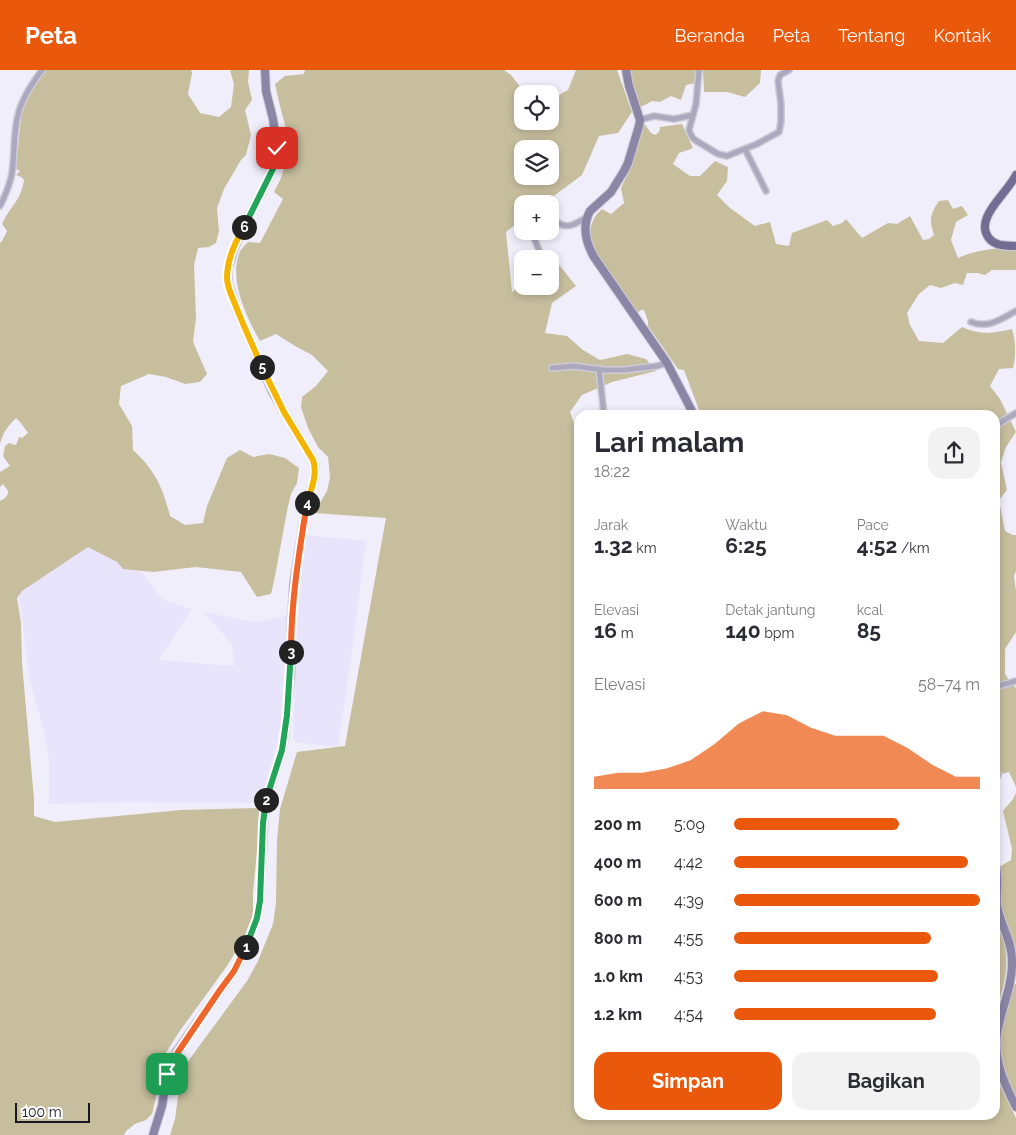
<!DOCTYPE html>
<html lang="id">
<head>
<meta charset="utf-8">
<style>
  :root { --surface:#fff; --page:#f2f2f3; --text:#2b2b33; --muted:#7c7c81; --accent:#ea580c }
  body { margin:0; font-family:Raleway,sans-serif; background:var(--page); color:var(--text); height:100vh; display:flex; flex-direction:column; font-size:19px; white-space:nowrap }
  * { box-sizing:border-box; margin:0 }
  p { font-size:16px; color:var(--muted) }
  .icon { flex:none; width:28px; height:28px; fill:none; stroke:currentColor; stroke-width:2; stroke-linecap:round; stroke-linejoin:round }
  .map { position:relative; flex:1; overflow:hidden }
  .details { position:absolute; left:574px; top:340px; width:426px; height:710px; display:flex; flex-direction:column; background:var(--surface); border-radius:15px; box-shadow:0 2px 8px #0003 }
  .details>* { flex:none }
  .tools { position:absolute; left:514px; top:15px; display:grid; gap:10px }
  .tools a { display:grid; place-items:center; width:45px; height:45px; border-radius:10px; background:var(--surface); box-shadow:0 2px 8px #0003; font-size:25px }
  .scale { position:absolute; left:15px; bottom:12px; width:75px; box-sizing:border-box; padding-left:5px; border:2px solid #17151f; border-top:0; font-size:14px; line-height:18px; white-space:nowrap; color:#17151f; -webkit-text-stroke:4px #fff; paint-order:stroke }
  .pin { position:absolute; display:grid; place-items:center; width:42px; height:42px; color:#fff; margin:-21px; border-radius:10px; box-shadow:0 2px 8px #0006 }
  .km { position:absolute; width:25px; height:25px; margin:-12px; border-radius:50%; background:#222; color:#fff; font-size:14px; line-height:25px; text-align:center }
  .round { display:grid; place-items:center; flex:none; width:52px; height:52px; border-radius:15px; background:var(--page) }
  .overview { display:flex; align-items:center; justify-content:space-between; height:85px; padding:0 20px }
  h1 { font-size:28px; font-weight:700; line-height:38px }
  .metrics { display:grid; grid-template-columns:repeat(3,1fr); gap:8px; height:85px; padding:5px 20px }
  .metrics div { display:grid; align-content:center }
  .metrics b { font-size:21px; font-weight:700 }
  .metrics small { font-size:14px; font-weight:400 }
  .metrics p { font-size:14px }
  .chart { height:140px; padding:10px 20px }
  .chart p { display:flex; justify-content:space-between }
  .chart svg { width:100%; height:90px; margin-top:5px; fill:var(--accent); opacity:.7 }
  .button { display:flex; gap:10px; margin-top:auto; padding:10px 20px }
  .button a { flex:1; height:58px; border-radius:15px; background:var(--accent); color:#fff; font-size:20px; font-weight:700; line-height:58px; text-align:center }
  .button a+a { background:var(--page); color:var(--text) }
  ul { padding:0 20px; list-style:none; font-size:16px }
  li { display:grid; grid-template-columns:80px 60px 1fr; align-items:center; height:38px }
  li i { height:12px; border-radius:6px; background:var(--accent) }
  header { display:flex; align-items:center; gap:30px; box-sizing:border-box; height:70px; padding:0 25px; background:var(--accent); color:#fff }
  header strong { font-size:24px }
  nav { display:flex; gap:28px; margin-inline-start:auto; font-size:18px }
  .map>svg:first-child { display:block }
  .built { fill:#e7e4fb }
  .green { fill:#c7be9e; fill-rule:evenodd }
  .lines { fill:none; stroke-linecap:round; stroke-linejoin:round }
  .street-casing { stroke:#cdcbd8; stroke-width:8 }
  .secondary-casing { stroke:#cdcbd8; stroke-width:10 }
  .primary-casing { stroke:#cdcbd8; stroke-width:10 }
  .street { stroke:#aca9be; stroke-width:5 }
  .secondary { stroke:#8b86a5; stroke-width:8 }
  .primary { stroke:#746d93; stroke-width:8 }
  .split-1-casing { stroke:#fff; stroke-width:10 }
  .split-2-casing { stroke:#fff; stroke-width:10 }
  .split-3-casing { stroke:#fff; stroke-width:10 }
  .split-4-casing { stroke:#fff; stroke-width:10 }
  .split-5-casing { stroke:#fff; stroke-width:10 }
  .split-6-casing { stroke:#fff; stroke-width:10 }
  .split-7-casing { stroke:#fff; stroke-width:10 }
  .split-1 { stroke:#f0652b; stroke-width:6 }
  .split-2 { stroke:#22a559; stroke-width:6 }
  .split-3 { stroke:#22a559; stroke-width:6 }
  .split-4 { stroke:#f0652b; stroke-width:6 }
  .split-5 { stroke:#f5b400; stroke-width:6 }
  .split-6 { stroke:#f5b400; stroke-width:6 }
  .split-7 { stroke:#22a559; stroke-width:6 }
</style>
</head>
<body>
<header>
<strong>Peta</strong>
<nav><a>Beranda</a><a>Peta</a><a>Tentang</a><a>Kontak</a></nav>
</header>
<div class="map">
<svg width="1016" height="1065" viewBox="0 0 1016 1065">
  <rect width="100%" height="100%" fill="#f0eefb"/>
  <g class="built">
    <path d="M304 465 366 471 349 603 338 677 293 672 295 602 302 481Z"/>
    <path d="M119 472 163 530 192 539 159 590 234 596 232 574 203 542 255 552 287 546 280 662 261 733 126 732 49 734V691L45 665 30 611 18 519 43 481Z"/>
  </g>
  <g class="green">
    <path d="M45 0H191L192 3 188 24 200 43 219 47 231 37 234 14 230 0H249L248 12 252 30 245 40 251 65 246 85 241 90 224 119 217 138 219 161 216 173 209 177 198 178 194 195 196 248 193 272 207 304 200 312 185 314 166 307 149 304 121 316 119 334 132 356 133 380C155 400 163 418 170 446L185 455 203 453 207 436 227 388 240 380 253 387 269 384 285 388 299 398 297 413 291 424 288 436 275 506 271 524 257 527 241 502 196 497 153 502 123 499 117 492 88 477 22 521 17 528 21 553 22 593 34 729V746L55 752 181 740 259 738 258 772 253 822V845L245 866 227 896 179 962 159 994 156 1027 152 1044 146 1050 135 1054 126 1061 124 1065H0V431L5 428 8 424V421L3 414 0 417V402L10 396 3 386 5 376 9 373 16 375 19 367 22 368 28 363 21 353 16 348C8 356 3 362 0 374V173L2 171 7 161 2 154C10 136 21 131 24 110L21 107 16 105 20 101 16 99 21 46 28 27Z"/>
    <path d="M305 0H504L511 5 526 24H522V51H550V30L568 20 576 0H617L632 42 618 63 599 66 582 105 543 134H522V149L506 162 512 222 522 215V216H550V195L556 191 576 216 552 233 545 263 567 266 583 280 600 290 627 284 646 289 656 301 612 312 582 325 570 342 579 367V1045H995V1005L1016 1048V1065H170L175 1049 181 1004 189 990 247 911 258 891 273 854 276 833 277 771 280 739 297 682 345 676 386 448 314 443 327 421 330 408 329 396 328 387 318 377 308 358 301 337 302 327 316 316 328 301 312 285 295 276 276 264 260 271C247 248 229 211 239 184 240 180 245 175 248 172L260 173 283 129 274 122 281 108 287 87V63L279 32 275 14 285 6 304 4ZM522 79H550V106H522Z"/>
    <path d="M629 0H696L695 13 686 15 681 30 671 26 660 32 652 31 639 38Z"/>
    <path d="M703 0H761L760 13 745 27 727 22H704Z"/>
    <path d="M643 52 651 63 655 65 659 62 660 57 682 54 693 78 688 80 679 83 673 94 690 106H700L715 91 728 97 727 111 717 125 730 138 755 156 770 152 776 174 789 176 792 163 827 150 833 156 842 153 846 149 862 168 888 153 897 154 910 146 923 170 929 169 934 165C929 150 930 144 939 131L948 130 953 139 962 136 968 145 956 152 951 170 958 188C976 180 996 178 1016 177V200H992L985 205 978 203H967L963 215 955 213 941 218 930 215 919 224 907 243 910 255 919 271 943 273 962 257C981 265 992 264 1012 259 1016 272 1016 285 1013 298L999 299 990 316 1000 329 1016 362 1006 377 1001 392 1007 420 999 430 1005 461 1013 465H1016V501L1014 506 1016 521V562L1005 579V604L1012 614 1016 618V717L1009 702 995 706V345H701L684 300 678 299 648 256V251L644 240H641L637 243 592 177C588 163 590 149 602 139L611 144 624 133 621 118 630 99Z"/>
    <path d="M1016 723V881L1000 832 1001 796 1011 790 1012 779 1003 741 1013 729Z"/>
    <path d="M995 853C997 857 1000 862 1002 867 1012 891 1003 921 995 945Z"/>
    <path d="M1012 913 1016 914V1034L1008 1016 1010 1011 1004 1005 997 970Z"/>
  </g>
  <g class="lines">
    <defs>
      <g id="street">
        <path d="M699 0 696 34 689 60 692 67 695 70 718 84 727 86 757 74 779 62 781 52V34L778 11 780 5 789 0"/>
        <path d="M640 50 654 46 674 49 693 45"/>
        <path d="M745 79 766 121"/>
        <path d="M0 136C5 126 10 114 12 103 15 84 13 64 18 45 22 28 32 14 42 0"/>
        <path d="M550 147C553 149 557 152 560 154 569 159 579 152 587 147"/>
        <path d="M531 161 539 180"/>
        <path d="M971 252C988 259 1001 249 1016 241"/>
        <path d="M552 298 574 296 603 300H624L657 296 667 293"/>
        <path d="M599 299 604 345"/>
        <path d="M995 361 998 354 1016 343"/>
        <path d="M995 617 1016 611"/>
        <path d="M995 705H998"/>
      </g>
      <g id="secondary">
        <path d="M626 0 629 16 640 50 639 56 628 93 624 101 611 122 590 141C582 156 586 173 594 187L667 293 694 345"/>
        <path d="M995 794C1000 807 996 821 997 835 1000 854 1012 870 1012 890 1013 916 1001 939 997 964 993 990 1005 1015 1016 1037"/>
        <path d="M153 1065 162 1036 167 1004 170 996 177 981 196 954 234 901 239 892 257 848 260 831 264 746 266 731 282 680 285 664 291 600V557L294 512 307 431 314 410 315 398 313 390 284 342 272 321 238 242 228 213V199L234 179 242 160 266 114 275 95 276 70 273 49 266 21 265 0"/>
      </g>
      <path id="primary" d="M1016 105C1008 122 979 144 986 163 991 176 1004 176 1016 176"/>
    </defs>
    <use href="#street" class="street-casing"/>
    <use href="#secondary" class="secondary-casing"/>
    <use href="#primary" class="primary-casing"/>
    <use href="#street" class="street"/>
    <use href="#secondary" class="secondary"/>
    <use href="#primary" class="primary"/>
  </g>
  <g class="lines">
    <defs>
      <path id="split-1" d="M167 1004 178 982 220 920 234 901 246 877"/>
      <path id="split-2" d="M246 877 257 848 260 831 263 753 266 730"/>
      <path id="split-3" d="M266 730 282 680 287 645 291 582"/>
      <path id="split-4" d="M291 582C291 531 299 483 307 433"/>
      <path id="split-5" d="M262 297 284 342 313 390C318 405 311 419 307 433"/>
      <path id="split-6" d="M244 157C235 172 227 191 227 208 227 217 232 226 235 234 243 255 253 276 262 297"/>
      <path id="split-7" d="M244 157 274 97 277 78"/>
    </defs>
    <use href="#split-1" class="split-1-casing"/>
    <use href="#split-2" class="split-2-casing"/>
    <use href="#split-3" class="split-3-casing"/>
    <use href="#split-4" class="split-4-casing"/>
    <use href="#split-5" class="split-5-casing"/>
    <use href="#split-6" class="split-6-casing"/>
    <use href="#split-7" class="split-7-casing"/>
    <use href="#split-1" class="split-1"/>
    <use href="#split-2" class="split-2"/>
    <use href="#split-3" class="split-3"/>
    <use href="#split-4" class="split-4"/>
    <use href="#split-5" class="split-5"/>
    <use href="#split-6" class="split-6"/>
    <use href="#split-7" class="split-7"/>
  </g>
</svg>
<div class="tools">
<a><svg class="icon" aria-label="locate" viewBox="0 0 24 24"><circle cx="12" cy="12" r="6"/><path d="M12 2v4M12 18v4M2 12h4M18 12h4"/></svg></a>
<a><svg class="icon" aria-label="layers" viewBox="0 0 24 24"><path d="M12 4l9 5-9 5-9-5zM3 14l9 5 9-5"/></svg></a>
<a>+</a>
<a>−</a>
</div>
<div class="scale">100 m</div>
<div class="pin" style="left:167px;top:1004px;background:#1e9e55"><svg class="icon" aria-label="arrive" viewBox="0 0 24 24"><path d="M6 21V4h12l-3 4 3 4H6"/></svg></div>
<div class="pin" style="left:277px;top:78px;background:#d93025"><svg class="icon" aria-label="check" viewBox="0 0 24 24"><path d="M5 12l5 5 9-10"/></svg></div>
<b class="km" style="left:246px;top:877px">1</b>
<b class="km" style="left:266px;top:730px">2</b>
<b class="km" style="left:291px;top:582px">3</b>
<b class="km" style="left:307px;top:433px">4</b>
<b class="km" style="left:262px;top:297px">5</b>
<b class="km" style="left:244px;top:157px">6</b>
<section class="details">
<div class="overview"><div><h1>Lari malam</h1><p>18:22</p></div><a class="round"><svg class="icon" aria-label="share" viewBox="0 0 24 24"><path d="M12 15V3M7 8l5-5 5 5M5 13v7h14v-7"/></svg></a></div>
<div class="metrics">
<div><p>Jarak</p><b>1.32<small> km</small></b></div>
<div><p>Waktu</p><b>6:25</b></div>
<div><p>Pace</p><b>4:52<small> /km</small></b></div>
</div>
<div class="metrics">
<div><p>Elevasi</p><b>16<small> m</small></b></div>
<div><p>Detak jantung</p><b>140<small> bpm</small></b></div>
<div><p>kcal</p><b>85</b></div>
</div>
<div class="chart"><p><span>Elevasi</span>58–74 m</p>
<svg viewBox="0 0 160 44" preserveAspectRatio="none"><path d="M0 44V38L10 36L20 36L30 34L40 30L50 22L60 12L70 6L80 8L90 14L100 18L110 18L120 18L130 24L140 32L150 38L160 38V44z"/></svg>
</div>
<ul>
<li><b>200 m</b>5:09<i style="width:67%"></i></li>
<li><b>400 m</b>4:42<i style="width:95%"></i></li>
<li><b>600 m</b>4:39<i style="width:100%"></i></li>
<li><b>800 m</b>4:55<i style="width:80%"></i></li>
<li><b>1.0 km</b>4:53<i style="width:83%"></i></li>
<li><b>1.2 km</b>4:54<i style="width:82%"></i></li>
</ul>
<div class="button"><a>Simpan</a><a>Bagikan</a></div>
</section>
</div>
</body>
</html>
